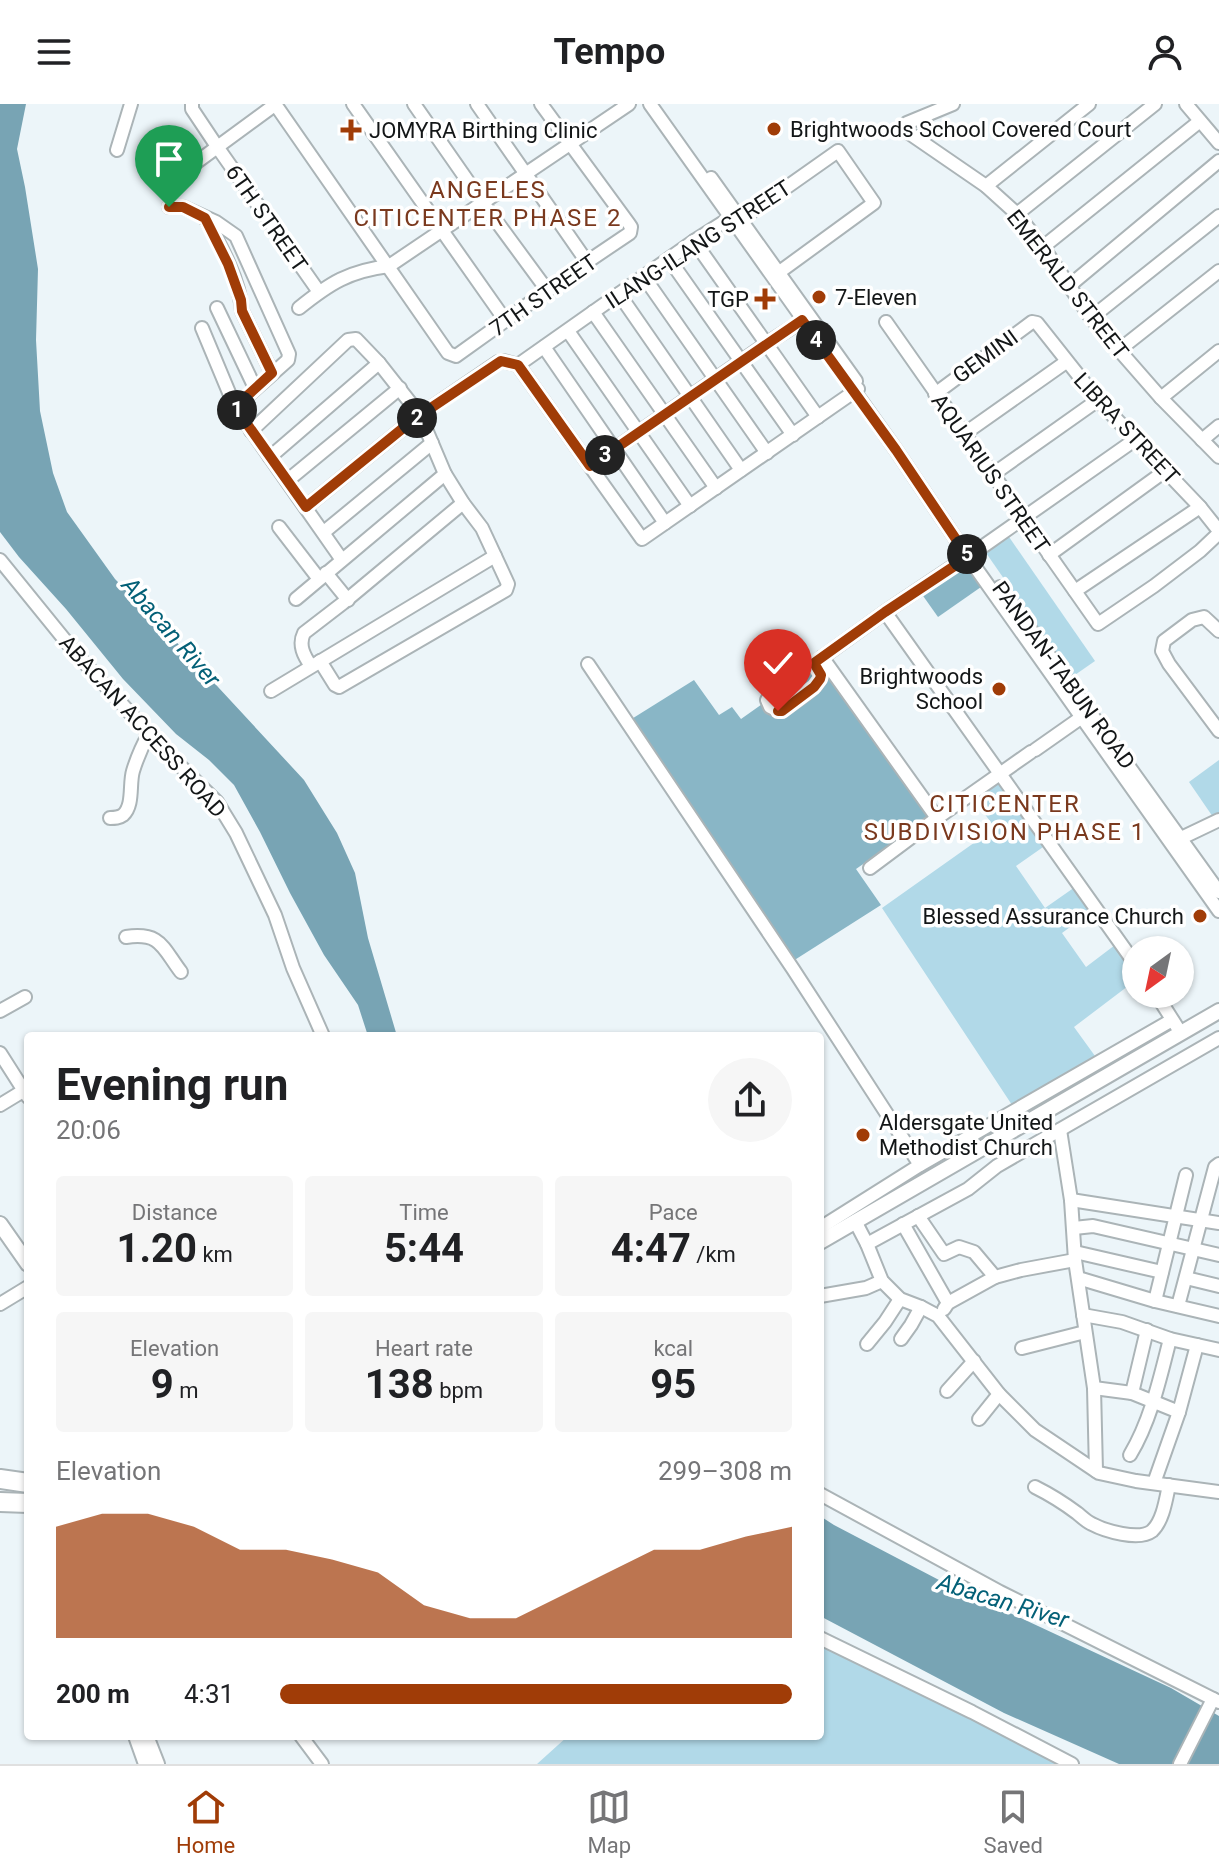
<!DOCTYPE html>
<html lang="en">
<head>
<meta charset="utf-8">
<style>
  :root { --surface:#fff; --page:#f6f6f6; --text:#202124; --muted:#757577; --line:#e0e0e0; --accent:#a03c07 }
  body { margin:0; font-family:Roboto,sans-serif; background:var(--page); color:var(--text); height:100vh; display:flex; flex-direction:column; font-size:30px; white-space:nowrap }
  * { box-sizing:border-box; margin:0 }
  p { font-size:26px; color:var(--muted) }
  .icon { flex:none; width:44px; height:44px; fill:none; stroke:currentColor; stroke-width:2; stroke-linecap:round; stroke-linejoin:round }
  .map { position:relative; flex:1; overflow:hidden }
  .details { position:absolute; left:24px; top:928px; width:800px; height:708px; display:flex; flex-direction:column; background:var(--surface); border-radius:8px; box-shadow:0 2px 6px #0004 }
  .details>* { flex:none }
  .needle { width:52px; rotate:213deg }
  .controls { position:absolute; left:1122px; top:832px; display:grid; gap:16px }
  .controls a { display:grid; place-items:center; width:72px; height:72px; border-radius:50%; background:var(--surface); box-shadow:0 2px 6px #0004; font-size:40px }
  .pin { position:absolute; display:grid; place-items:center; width:68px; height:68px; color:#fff; margin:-82px -34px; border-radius:50% 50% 50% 0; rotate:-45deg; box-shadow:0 0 8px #0007 }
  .pin .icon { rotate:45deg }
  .km { position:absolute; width:40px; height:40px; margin:-20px; border-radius:50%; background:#222; color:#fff; font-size:22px; line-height:40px; text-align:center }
  .round { display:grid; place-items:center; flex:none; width:84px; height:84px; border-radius:42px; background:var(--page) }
  .headline { display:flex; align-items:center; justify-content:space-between; height:136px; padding:0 32px }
  h1 { font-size:44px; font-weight:700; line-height:60px }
  .figures { display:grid; grid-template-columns:repeat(3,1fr); gap:12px; height:136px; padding:8px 32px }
  .figures div { display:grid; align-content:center; border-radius:8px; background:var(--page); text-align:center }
  .figures b { font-size:40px; font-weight:700 }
  .figures small { font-size:22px; font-weight:400 }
  .figures p { font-size:22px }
  .chart { height:224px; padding:16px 32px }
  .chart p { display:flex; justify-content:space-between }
  .chart svg { width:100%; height:144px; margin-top:8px; fill:var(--accent); opacity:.7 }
  ul { padding:0 32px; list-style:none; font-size:26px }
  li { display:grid; grid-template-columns:128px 96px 1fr; align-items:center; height:60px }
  li i { height:20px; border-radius:10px; background:var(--accent) }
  header { display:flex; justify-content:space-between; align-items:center; height:104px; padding:0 32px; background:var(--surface); font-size:36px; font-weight:700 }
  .tab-bar { display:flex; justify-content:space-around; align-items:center; height:112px; border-top:2px solid var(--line); background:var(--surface); font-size:22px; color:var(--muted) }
  .tab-bar a { display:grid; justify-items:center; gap:4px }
  .tab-bar .current { color:var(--accent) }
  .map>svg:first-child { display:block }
  .green { fill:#b1d9e8 }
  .forest { fill:#89b6c6 }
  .water { fill:#78a4b4 }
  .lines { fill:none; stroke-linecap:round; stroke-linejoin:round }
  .minor-casing { stroke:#abb4b7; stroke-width:16 }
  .major-casing { stroke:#abb4b7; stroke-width:18 }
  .highway-casing { stroke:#abb4b7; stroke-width:22 }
  .minor { stroke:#fff; stroke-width:12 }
  .major { stroke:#fff; stroke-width:14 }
  .highway { stroke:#fff; stroke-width:18 }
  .route-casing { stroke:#fff; stroke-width:16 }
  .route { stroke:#a03c07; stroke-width:10 }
  .poi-dot { fill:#a03c07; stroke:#fff; stroke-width:3 }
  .labels { text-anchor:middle; stroke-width:7; stroke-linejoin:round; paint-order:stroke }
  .poi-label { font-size:22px; fill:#131617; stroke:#fff; text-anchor:start }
  .street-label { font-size:22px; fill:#131617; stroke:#fff }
  .neighbourhood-label { font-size:24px; letter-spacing:2px; fill:#7a391e; stroke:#fff }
  .water-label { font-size:24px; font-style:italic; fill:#036077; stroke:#fff }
</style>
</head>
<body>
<header><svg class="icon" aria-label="menu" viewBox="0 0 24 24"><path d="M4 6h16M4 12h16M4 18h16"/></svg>Tempo<svg class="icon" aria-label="person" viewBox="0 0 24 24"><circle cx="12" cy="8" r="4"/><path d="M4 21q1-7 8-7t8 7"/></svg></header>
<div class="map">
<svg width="1219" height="1660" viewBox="0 0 1219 1660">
  <rect width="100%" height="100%" fill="#ecf5f9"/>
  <g class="green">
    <path d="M1007 430 1095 557 1072 573 984 446Z"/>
    <path d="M1219 656V711L1213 713 1189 678Z"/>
    <path d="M998 676 1046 741 1016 762 1045 804 1075 783 1092 807 1062 829 1086 863 1115 841 1136 870V876L1074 923 1095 952 1012 1001 882 804 995 724 973 694Z"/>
    <path d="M820 1540 1060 1660H537L568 1632H820Z"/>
  </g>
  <g class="forest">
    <path d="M962 463 970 466 981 483 938 513 921 489Z"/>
    <path d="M822 558 931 713 856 765 881 801 793 857 630 616 694 576 719 611 732 603 741 615Z"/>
  </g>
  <g class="water">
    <path d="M0 0H26L17 45 25 83 38 165 36 236 40 307 53 369 67 408 115 475 168 529 304 676 337 729 355 769 368 834 397 932H368L358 901 324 851 290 789 260 728 234 681 209 656 176 630 123 575 66 505 19 453 0 428Z"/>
    <path d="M820 1412 834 1421 939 1476 1171 1584 1219 1612V1660H1119L1004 1609 820 1512Z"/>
  </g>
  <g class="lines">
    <defs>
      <g id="minor">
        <path d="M192 0V5L218 44 319 188"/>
        <path d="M275 0 448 249 456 252 587 158 630 129 631 123 629 120 541 0"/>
        <path d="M353 0 505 216"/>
        <path d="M414 0 483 99 547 186"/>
        <path d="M477 0 587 158"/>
        <path d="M650 0 896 346 968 453 1219 807"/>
        <path d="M953 0 907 19 906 27 986 82 1017 110 1043 143 1091 214 1161 294 1219 353"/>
        <path d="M1186 0 1219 39"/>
        <path d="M117 46 131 0"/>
        <path d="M711 74 856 277"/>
        <path d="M171 77 276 0"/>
        <path d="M986 82 1089 0"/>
        <path d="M169 103H183L216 118 236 132 289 250 288 256 235 303"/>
        <path d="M1017 110 1155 0"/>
        <path d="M205 114C220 140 240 177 242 207L272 269"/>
        <path d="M694 137 818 313"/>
        <path d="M1043 143 1200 17"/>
        <path d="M669 155 793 331"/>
        <path d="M644 173 767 349"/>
        <path d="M1069 182 1219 57"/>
        <path d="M619 190 741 366"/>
        <path d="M217 204 255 284"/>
        <path d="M299 204C330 179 349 167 389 162L629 0"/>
        <path d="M593 208 716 384"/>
        <path d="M1091 214 1219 112"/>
        <path d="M886 218 1098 520 1154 482 1200 447 1219 429"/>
        <path d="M202 224 235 303 342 456"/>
        <path d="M568 227 690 402"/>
        <path d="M544 243 665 419"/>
        <path d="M1119 246 1219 167"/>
        <path d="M518 261 694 137 730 114 750 109 838 47 874 99 774 172"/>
        <path d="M518 261 642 435 858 285"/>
        <path d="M935 290 1032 218 1037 219 1098 296 1200 403 1219 427"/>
        <path d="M1161 294 1219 247"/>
        <path d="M251 327 348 236 356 235 379 259 420 311 445 370 463 399 482 424 508 480 506 486 339 583 335 581 320 557"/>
        <path d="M964 330 1066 258"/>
        <path d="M1202 336 1219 322"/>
        <path d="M270 353 379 259"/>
        <path d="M590 362 766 240 808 213"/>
        <path d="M992 371 1098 296"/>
        <path d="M287 377 400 284"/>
        <path d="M306 403 413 316 498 258 503 257 518 261"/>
        <path d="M279 423 319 475"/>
        <path d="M324 428 432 339"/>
        <path d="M1049 451 1165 367"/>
        <path d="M0 456 73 546 159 641 217 698 236 729 275 811 293 864 323 932"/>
        <path d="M326 469 348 496"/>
        <path d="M1000 483 1219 788"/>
        <path d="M1075 487 1200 403"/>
        <path d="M296 495 445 370"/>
        <path d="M885 508 1136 861"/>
        <path d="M1219 527 1204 513 1192 516 1164 537 1162 547 1169 560 1219 627"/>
        <path d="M822 553 937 714"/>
        <path d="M814 559C816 562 820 568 821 571 822 582 791 600 782 607H778L770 603 767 596 770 591 885 508 985 441 1136 335"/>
        <path d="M588 560 793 865 920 1061"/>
        <path d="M311 562C304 552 298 541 304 529L343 499 463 399"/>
        <path d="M271 587 495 452"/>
        <path d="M1035 646 1082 613"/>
        <path d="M110 714C115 714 119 714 123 711 134 701 129 680 133 667 137 654 142 642 149 630"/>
        <path d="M1175 737 1219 716"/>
        <path d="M870 764 937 714 1031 648"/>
        <path d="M126 833C161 828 162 843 181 868"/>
        <path d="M1156 890 1177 923"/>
        <path d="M0 907 25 893"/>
        <path d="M0 949 28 993"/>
        <path d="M0 1001 28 984"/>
        <path d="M1060 1026 1071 1096 1075 1156 1094 1284 1096 1367"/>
        <path d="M1071 1096 1219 1119"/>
        <path d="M918 1112 944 1150 959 1143 974 1148 995 1173 1021 1166 1075 1156"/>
        <path d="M855 1117 867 1140 882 1177 900 1195 921 1203 938 1212 999 1290 1035 1326 1099 1369 1136 1377 1219 1388"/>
        <path d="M903 1120 948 1199"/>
        <path d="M820 1124 920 1061 1172 916"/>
        <path d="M1074 1124 1093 1122 1219 1151"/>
        <path d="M867 1140 968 1085 997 1062 1219 934"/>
        <path d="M1075 1148 1162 1168"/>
        <path d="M1078 1174 1155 1197 1219 1212"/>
        <path d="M1186 1174 1219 1182"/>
        <path d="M820 1192 866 1184 882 1177"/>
        <path d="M1155 1197 1186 1071"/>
        <path d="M0 1200 28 1183"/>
        <path d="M1178 1202 1215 1063 1219 1060"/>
        <path d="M944 1205 948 1199 995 1173"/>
        <path d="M1083 1211 1122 1218 1170 1235 1219 1246"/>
        <path d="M901 1235 911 1221 921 1203"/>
        <path d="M867 1240 885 1218 900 1195"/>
        <path d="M1022 1244 1085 1228"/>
        <path d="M1094 1284 1132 1289 1179 1308"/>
        <path d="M947 1287 974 1257"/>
        <path d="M1132 1289 1147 1226"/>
        <path d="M979 1315 999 1290"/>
        <path d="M1130 1351C1151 1316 1160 1274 1170 1235"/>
        <path d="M1154 1379 1179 1308 1197 1241"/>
        <path d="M1035 1383C1049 1390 1065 1400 1077 1409 1082 1413 1087 1418 1092 1420 1105 1427 1139 1437 1152 1427 1163 1417 1166 1395 1169 1381"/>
        <path d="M820 1390 1000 1488 1219 1598"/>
        <path d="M820 1534 972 1608 1072 1660"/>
        <path d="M301 1632 322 1660"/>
        <path d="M1180 1660 1213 1595"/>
      </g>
      <g id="major">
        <path d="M0 1120 28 1160"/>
        <path d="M820 1138 1219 907"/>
        <path d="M136 1632 146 1660"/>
        <path d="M146 1632 157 1660"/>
      </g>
      <g id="highway">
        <path d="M0 1375 28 1379"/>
        <path d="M0 1398 28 1399"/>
      </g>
    </defs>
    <use href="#minor" class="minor-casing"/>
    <use href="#major" class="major-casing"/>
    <use href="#highway" class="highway-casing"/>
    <use href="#minor" class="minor"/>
    <use href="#major" class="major"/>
    <use href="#highway" class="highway"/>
  </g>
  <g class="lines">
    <defs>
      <path id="route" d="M169 103H183L205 114 228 160 241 196 242 207 272 269 235 303 306 403 413 316 501 257 518 261 590 362 802 216 896 346 968 453 885 508 814 559 821 571 820 575 814 583 782 607H778"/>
    </defs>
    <use href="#route" class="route-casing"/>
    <use href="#route" class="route"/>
  </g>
  <g class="poi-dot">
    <circle cx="774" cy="25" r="8"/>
    <path d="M347 14h8v8h8v8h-8v8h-8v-8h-8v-8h8z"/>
    <circle cx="819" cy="193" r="8"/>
    <path d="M761 183h8v8h8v8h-8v8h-8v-8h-8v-8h8z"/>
    <circle cx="999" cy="585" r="8"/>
    <circle cx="1200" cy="812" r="8"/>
    <circle cx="863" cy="1031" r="8"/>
  </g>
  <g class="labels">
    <g class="poi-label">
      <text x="790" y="33">Brightwoods School Covered Court</text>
      <text x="369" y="34">JOMYRA Birthing Clinic</text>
      <text x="835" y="201">7-Eleven</text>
      <text x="749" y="203" text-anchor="end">TGP</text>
      <text x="983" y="580" text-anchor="end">Brightwoods<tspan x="983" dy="25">School</tspan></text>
      <text x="1184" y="820" text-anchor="end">Blessed Assurance Church</text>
      <text x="879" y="1026">Aldersgate United<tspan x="879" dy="25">Methodist Church</tspan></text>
    </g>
    <g class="street-label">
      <text transform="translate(267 114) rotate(55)" y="8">6TH STREET</text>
      <text transform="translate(698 140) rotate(-33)" y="8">ILANG-ILANG STREET</text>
      <text transform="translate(1068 180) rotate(52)" y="8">EMERALD STREET</text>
      <text transform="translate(543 191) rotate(-35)" y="8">7TH STREET</text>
      <text transform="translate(985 252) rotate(-36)" y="8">GEMINI</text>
      <text transform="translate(1127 324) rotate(47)" y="8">LIBRA STREET</text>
      <text transform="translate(991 369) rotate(55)" y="8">AQUARIUS STREET</text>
      <text transform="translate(1064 571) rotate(54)" y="8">PANDAN-TABUN ROAD</text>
      <text transform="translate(143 622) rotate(48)" y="8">ABACAN ACCESS ROAD</text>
    </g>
    <g class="neighbourhood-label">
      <text x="488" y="94">ANGELES<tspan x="488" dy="28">CITICENTER PHASE 2</tspan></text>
      <text x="1005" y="708">CITICENTER<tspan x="1005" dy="28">SUBDIVISION PHASE 1</tspan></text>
    </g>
    <g class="water-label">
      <text transform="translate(171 528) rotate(49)" y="8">Abacan River</text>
      <text transform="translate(1003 1497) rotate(17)" y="8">Abacan River</text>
    </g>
  </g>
</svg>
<div class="controls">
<a><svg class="needle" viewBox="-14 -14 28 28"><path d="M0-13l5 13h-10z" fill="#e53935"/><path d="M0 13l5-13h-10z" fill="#757577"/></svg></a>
</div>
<div class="pin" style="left:169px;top:103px;background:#1e9e55"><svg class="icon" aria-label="arrive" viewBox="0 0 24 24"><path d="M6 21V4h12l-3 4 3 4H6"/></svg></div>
<div class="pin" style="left:778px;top:607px;background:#d93025"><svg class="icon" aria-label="check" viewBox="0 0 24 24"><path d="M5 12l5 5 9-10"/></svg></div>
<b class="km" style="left:237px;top:306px">1</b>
<b class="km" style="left:417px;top:314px">2</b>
<b class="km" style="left:605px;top:351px">3</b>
<b class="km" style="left:816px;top:236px">4</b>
<b class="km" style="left:967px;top:450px">5</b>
<section class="details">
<div class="headline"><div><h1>Evening run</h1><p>20:06</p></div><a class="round"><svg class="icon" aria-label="share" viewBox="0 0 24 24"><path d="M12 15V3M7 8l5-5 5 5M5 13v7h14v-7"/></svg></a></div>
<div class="figures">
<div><p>Distance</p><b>1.20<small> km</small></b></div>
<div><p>Time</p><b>5:44</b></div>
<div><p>Pace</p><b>4:47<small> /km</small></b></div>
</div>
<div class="figures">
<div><p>Elevation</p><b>9<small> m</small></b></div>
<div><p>Heart rate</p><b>138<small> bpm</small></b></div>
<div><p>kcal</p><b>95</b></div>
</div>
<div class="chart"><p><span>Elevation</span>299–308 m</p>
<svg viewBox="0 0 160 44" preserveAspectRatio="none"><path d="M0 44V10L10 6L20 6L30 10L40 17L50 17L60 20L70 24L80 34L90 38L100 38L110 31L120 24L130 17L140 17L150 13L160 10V44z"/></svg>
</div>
<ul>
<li><b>200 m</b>4:31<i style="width:100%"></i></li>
</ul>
</section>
</div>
<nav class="tab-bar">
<a class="current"><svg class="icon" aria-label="home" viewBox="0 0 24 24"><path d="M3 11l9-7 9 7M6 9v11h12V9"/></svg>Home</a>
<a><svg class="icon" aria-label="map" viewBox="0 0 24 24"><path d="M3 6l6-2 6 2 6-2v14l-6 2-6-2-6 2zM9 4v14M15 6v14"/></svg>Map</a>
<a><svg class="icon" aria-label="saved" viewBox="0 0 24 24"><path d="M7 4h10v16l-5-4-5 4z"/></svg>Saved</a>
</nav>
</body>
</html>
